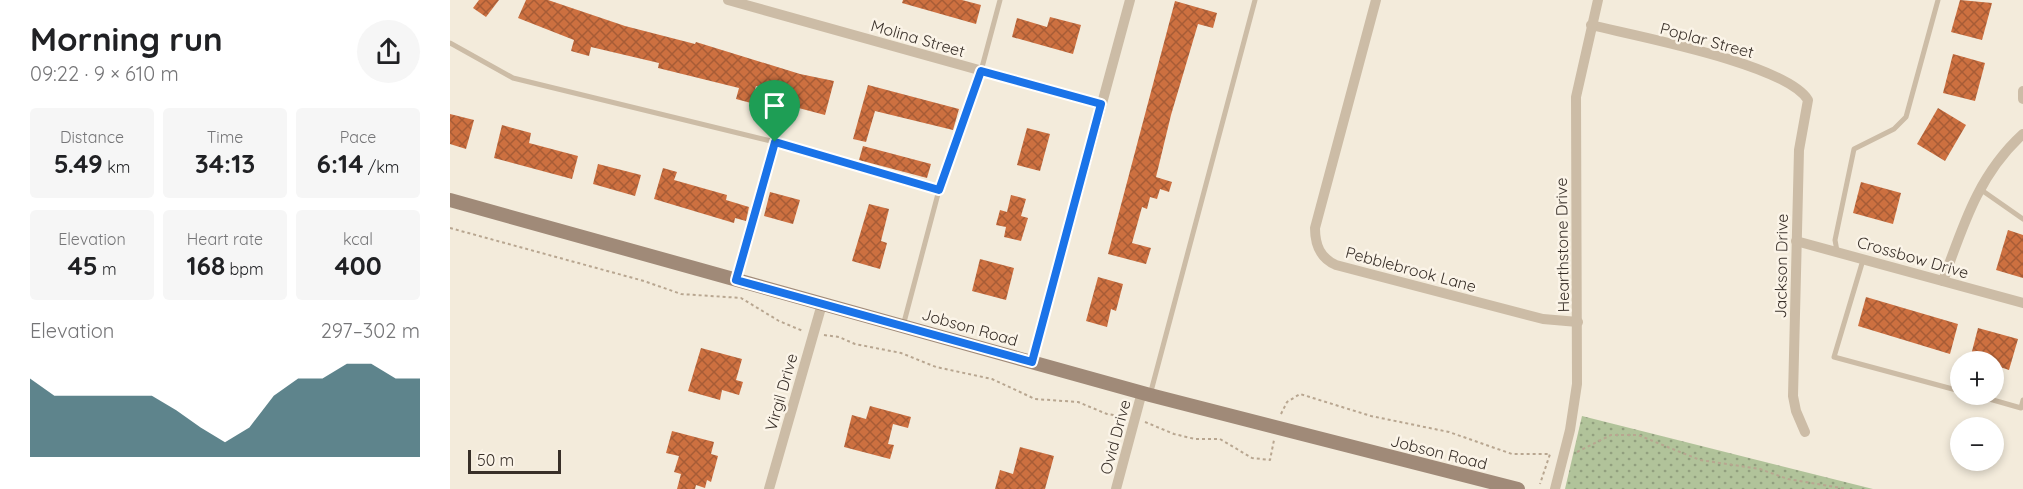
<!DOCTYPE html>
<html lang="en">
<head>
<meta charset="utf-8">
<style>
  :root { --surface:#fff; --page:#f6f6f6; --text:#202124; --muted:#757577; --accent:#1b515c }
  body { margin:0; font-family:Quicksand,sans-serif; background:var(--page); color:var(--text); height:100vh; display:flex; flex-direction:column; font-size:22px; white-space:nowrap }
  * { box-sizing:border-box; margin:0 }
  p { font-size:20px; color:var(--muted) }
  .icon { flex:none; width:33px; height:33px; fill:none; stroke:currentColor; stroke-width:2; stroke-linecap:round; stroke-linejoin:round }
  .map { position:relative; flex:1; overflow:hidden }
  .panel { display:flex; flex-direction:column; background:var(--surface); width:450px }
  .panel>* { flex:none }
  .fabs { position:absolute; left:1500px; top:351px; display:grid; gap:12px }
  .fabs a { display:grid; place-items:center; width:54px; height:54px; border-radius:50%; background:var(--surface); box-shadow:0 3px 9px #0003; font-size:30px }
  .scale { position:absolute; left:18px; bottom:15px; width:93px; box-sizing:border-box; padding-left:6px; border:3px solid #382f28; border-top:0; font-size:16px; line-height:21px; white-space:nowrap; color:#382f28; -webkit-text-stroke:4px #fbf4e8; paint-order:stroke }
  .pin { position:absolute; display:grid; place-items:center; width:51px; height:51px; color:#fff; margin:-62px -26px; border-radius:50% 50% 50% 0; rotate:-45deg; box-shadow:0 0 6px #0007 }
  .pin .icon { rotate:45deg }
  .round { display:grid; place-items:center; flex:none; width:63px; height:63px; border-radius:32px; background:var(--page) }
  .headline { display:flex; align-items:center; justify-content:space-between; height:102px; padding:0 30px }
  h1 { font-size:33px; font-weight:800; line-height:45px }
  .metrics { display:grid; grid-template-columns:repeat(3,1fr); gap:9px; height:102px; padding:6px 30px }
  .metrics div { display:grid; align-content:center; border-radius:6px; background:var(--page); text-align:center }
  .metrics b { font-size:26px; font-weight:800 }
  .metrics small { font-size:16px; font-weight:400 }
  .metrics p { font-size:16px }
  .chart { height:168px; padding:12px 30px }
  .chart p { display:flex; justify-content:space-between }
  .chart svg { width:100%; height:108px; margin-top:6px; fill:var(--accent); opacity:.7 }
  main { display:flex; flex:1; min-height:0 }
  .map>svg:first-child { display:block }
  .park { fill:url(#park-dots) }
  .building { fill:url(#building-cross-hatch) }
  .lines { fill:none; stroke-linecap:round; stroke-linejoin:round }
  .path { stroke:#b8a690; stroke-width:2; stroke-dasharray:3 3; stroke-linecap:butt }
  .lane { stroke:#ccbca6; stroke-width:5 }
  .street { stroke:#ccbca6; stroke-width:10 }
  .secondary { stroke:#a08a78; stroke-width:14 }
  .route-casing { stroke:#fff; stroke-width:12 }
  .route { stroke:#1a73e8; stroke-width:8 }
  .labels { text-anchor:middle; stroke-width:5; stroke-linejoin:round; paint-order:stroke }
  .street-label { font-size:16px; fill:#382f28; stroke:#fbf4e8 }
</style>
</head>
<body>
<main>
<section class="panel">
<div class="headline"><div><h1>Morning run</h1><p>09:22 · 9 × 610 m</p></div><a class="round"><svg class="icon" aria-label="share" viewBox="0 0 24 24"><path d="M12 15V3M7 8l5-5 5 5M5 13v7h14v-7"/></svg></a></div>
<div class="metrics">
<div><p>Distance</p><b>5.49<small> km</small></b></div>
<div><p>Time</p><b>34:13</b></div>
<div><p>Pace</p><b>6:14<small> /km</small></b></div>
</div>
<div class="metrics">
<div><p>Elevation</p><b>45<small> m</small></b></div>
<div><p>Heart rate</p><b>168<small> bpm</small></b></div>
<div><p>kcal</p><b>400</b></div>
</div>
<div class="chart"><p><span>Elevation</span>297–302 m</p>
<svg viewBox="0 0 160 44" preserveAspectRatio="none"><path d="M0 44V12L10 19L20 19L30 19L40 19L50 19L60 25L70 32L80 38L90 32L100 19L110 12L120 12L130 6L140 6L150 12L160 12V44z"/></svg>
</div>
</section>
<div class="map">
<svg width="1573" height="489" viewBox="0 0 1573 489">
  <defs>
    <pattern id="park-dots" width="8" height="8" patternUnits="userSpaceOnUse" patternTransform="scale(1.5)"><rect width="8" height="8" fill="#b1c39a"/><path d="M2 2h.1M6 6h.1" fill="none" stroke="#919f7e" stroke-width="1.8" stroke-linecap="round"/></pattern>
    <pattern id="building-cross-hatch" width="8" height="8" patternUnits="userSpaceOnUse" patternTransform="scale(1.5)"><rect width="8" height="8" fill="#cd7040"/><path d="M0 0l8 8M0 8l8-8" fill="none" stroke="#a75c36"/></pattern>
  </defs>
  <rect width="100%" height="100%" fill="#f3ebdb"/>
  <path class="park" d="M1132 416 1423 489H1115Z"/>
  <g class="building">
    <path d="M29 0H49L36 17 23 8Z"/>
    <path d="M76 0H98L175 26 245 44 246 42 350 74 384 81 375 115 341 106 344 97 306 86 301 103 286 99 289 88 208 68 209 63 141 47 139 56 121 51 124 40 68 18Z"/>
    <path d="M453 0H512L531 5 526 24 452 3Z"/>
    <path d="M1510 0 1542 3 1532 40 1501 32Z"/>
    <path d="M725 1 767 13 763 28 748 24 721 115 706 177 722 182 719 192 710 189 707 199 700 197 697 209 692 207 682 243 701 248 696 264 658 254Z"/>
    <path d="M600 17 631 25 623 54 562 37 567 18 597 27Z"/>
    <path d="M1503 54 1535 63 1525 101 1493 93Z"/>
    <path d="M418 85 509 109 503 130 425 111 416 142 403 139Z"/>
    <path d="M1488 108 1516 125 1495 161 1467 144Z"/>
    <path d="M0 114 24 120 16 149 0 144Z"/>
    <path d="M52 125 81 133 79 143 128 156 122 179 44 158Z"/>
    <path d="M577 128 600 134 590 171 567 165Z"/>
    <path d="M413 146 481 164 477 178 409 160Z"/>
    <path d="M148 164 191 175 185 196 143 184Z"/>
    <path d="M213 168 227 172 224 180 277 195 276 200 299 207 296 221 285 218 284 223 204 199Z"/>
    <path d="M1411 182 1451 193 1443 224 1403 213Z"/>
    <path d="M320 192 350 200 343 224 314 216Z"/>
    <path d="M561 195 576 199 571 216 578 218 571 241 554 237 556 227 546 225 550 210 557 212Z"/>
    <path d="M419 204 439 209 431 241 437 243 430 269 402 261Z"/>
    <path d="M1558 230 1573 235V278L1546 270Z"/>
    <path d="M530 259 564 268 556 300 522 291Z"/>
    <path d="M648 277 673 284 666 311 661 309 657 327 636 321Z"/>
    <path d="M1416 297 1508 324 1500 354 1408 326Z"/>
    <path d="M1528 328 1568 339 1559 370 1544 365V362L1520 359Z"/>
    <path d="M251 348 292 359 286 380 293 382 289 395 272 390 270 400 238 391Z"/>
    <path d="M420 406 461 417 458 428 443 424 438 444 444 445 440 459 394 447 402 415 416 419Z"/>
    <path d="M222 431 264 442 261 454 268 456 261 482 257 480 255 488 246 485 245 489H227L231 474 224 472 229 456 216 453Z"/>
    <path d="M570 447 604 456 595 489H545L550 470 563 474Z"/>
  </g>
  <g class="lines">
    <g class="path">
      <path d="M0 228 194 281 231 294 291 298 329 321 353 331"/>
      <path d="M374 335 389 337 405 344 451 353 486 367 542 379 585 399 628 402 657 414 675 417"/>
      <path d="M831 414 837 402 850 394 921 416 999 432 1062 454H1100L1090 484"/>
      <path d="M695 422 724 434 745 439H770L802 458 820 460 824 440"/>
      <path d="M1127 452 1161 435H1188L1250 460 1310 469 1338 479 1397 489"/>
    </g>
    <g class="lane">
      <path d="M0 43 63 78 325 142 489 190"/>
      <path d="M1530 189 1573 219"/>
      <path d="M1387 251 1385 240 1404 149 1444 129 1456 117 1488 0"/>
      <path d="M1413 260 1384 357 1510 391"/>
      <path d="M287 279 325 142"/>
      <path d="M453 326 489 190 531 71 550 0"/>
      <path d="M1522 394 1571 408 1573 400"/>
      <path d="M700 395 805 0"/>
    </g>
    <g class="street">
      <path d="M278 0 651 104"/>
      <path d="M926 0 865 228C865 245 870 258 886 265L1093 319 1128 322"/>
      <path d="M1141 25C1186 36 1336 64 1358 100L1349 150 1343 396 1346 411 1355 432"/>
      <path d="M1573 91V99"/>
      <path d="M1346 241 1573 303"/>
      <path d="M1493 281C1513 226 1528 175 1573 134"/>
      <path d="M582 362 680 0"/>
      <path d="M319 489 372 304"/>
      <path d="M666 489 692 392"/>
      <path d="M1105 489 1120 430 1127 384 1126 97 1148 0"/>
    </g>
    <path class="secondary" d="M0 200 700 395 1068 489"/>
  </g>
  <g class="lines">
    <defs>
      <path id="route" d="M531 71 651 104 582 362 286 280 325 142 489 190Z"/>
    </defs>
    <use href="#route" class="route-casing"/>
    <use href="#route" class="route"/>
  </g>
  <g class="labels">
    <g class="street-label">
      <text transform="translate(468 38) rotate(16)" y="6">Molina Street</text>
      <text transform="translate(1257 40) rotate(15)" y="6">Poplar Street</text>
      <text transform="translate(1112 245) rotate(-91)" y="6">Hearthstone Drive</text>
      <text transform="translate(1463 257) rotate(16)" y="6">Crossbow Drive</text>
      <text transform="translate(1331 266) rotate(-89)" y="6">Jackson Drive</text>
      <text transform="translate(961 269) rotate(15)" y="6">Pebblebrook Lane</text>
      <text transform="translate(520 327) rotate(16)" y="6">Jobson Road</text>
      <text transform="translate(331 392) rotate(-74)" y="6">Virgil Drive</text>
      <text transform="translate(665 437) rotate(-75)" y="6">Ovid Drive</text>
      <text transform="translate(989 452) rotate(14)" y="6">Jobson Road</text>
    </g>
  </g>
</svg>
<div class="fabs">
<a>+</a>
<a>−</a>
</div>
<div class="scale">50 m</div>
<div class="pin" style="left:325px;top:142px;background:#1e9e55"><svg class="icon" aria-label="arrive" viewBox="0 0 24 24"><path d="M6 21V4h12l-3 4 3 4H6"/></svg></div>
</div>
</main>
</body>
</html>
